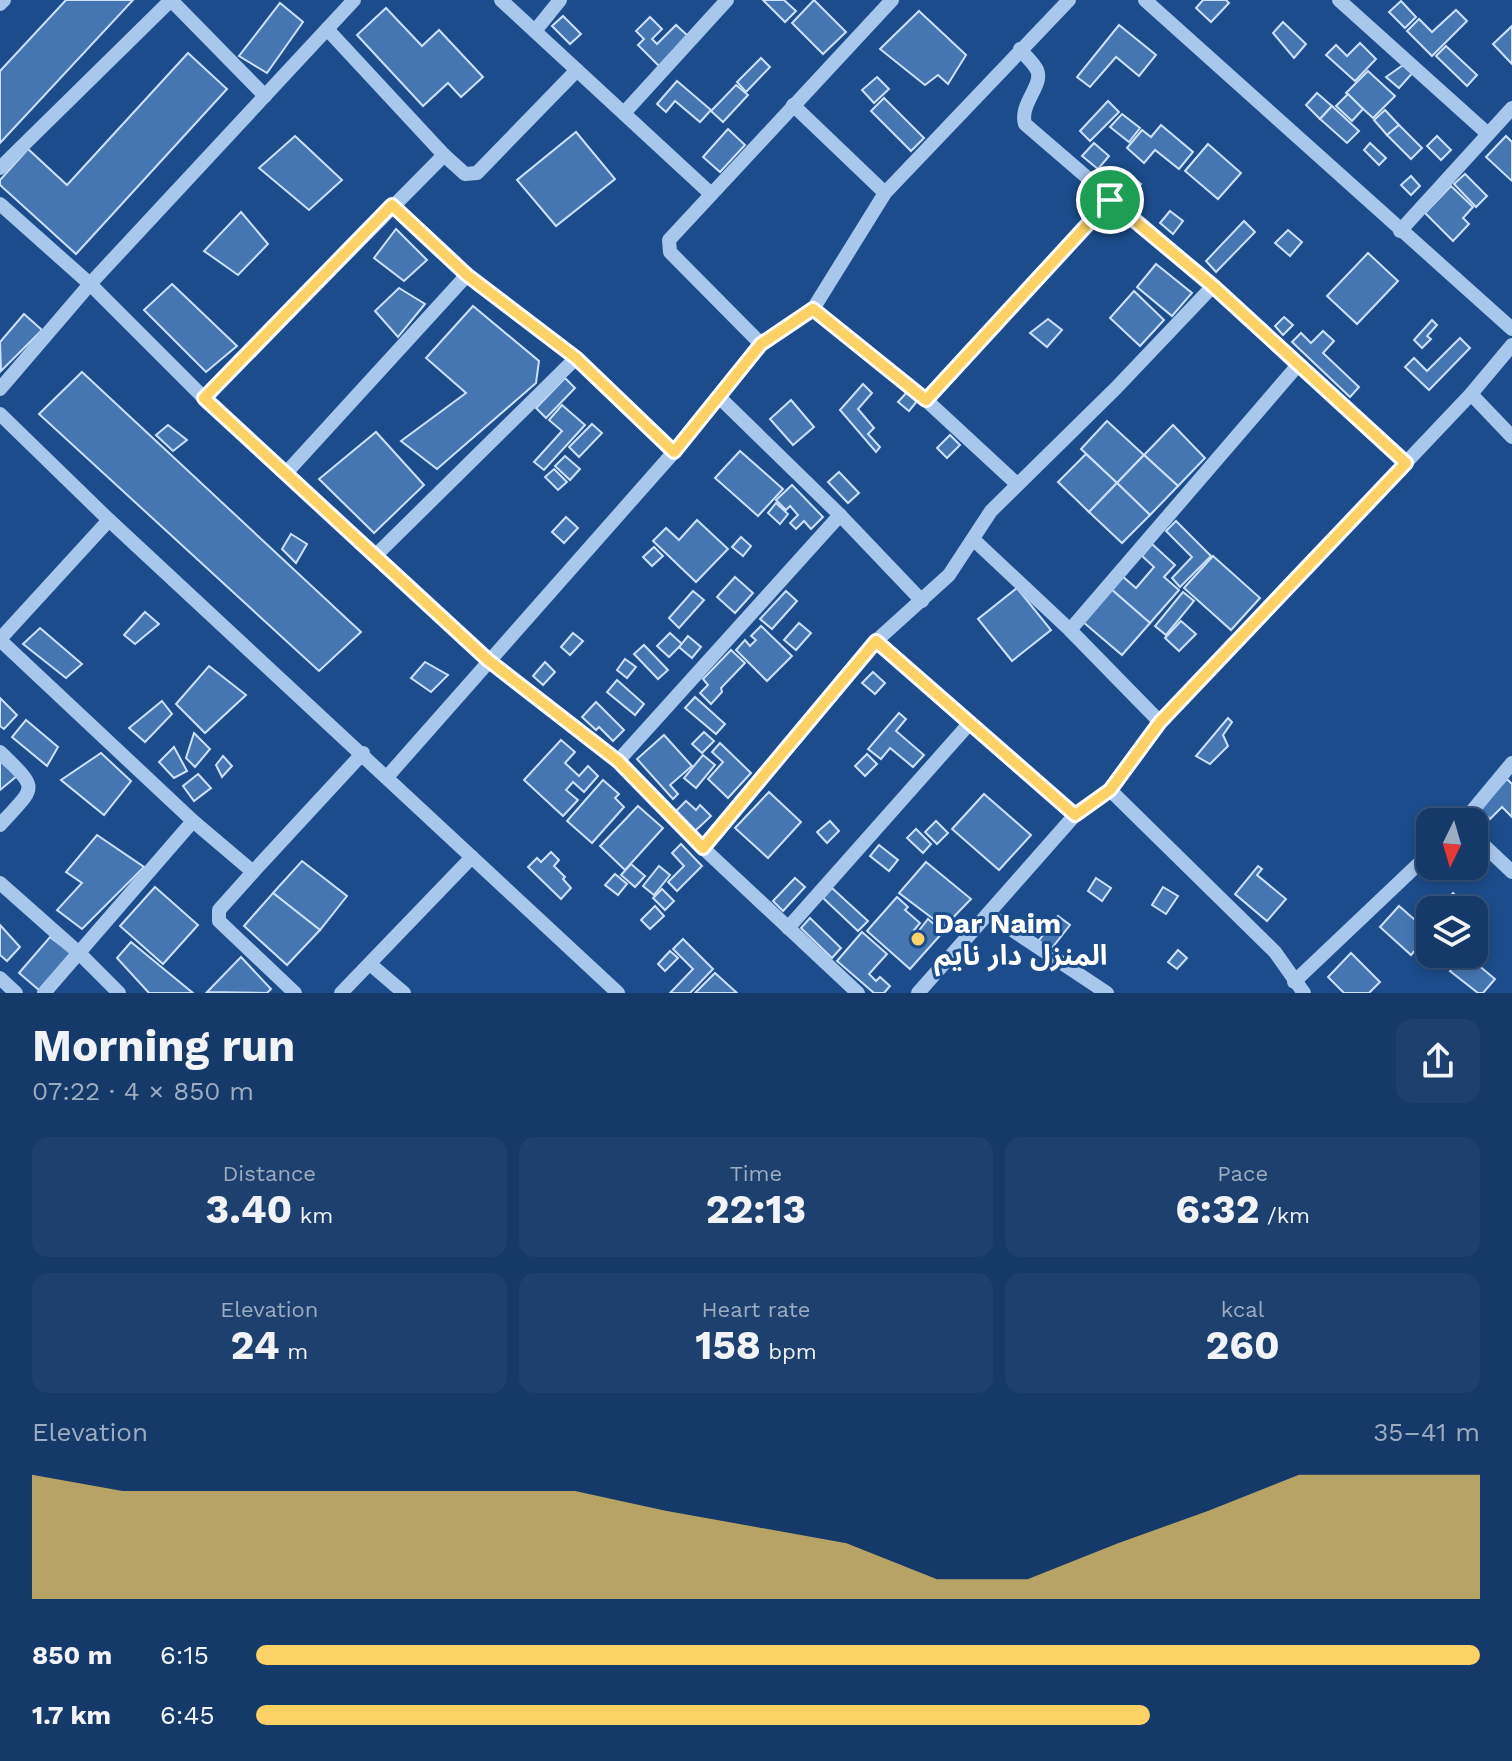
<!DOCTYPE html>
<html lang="en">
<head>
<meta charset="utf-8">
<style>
  :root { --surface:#153968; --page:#1e406e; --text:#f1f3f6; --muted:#9dacc0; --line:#34537c; --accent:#fcd166 }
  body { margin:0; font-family:"Work Sans","Noto Sans Arabic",sans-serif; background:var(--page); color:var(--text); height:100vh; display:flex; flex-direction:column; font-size:30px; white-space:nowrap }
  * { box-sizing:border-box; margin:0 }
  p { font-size:26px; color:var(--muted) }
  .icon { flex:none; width:44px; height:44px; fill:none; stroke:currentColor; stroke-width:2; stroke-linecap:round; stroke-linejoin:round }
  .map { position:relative; height:993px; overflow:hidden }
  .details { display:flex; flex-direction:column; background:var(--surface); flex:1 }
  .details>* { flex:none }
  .needle { width:52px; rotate:185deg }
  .fabs { position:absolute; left:1416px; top:808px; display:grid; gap:16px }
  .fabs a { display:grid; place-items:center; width:72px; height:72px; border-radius:16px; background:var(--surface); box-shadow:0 4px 12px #0003,0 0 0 2px var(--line); font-size:40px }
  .pin { position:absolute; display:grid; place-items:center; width:68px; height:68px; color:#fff; margin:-34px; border:4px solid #fff; border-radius:50%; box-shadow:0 2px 8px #0007 }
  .round { display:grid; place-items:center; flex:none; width:84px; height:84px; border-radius:16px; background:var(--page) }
  .summary { display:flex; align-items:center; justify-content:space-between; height:136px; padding:0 32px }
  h1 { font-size:44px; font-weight:700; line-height:60px }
  .stats { display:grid; grid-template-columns:repeat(3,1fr); gap:12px; height:136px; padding:8px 32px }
  .stats div { display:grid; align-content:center; border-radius:16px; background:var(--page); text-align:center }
  .stats b { font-size:40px; font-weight:700 }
  .stats small { font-size:22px; font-weight:400 }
  .stats p { font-size:22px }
  .chart { height:224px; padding:16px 32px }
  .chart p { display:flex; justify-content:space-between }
  .chart svg { width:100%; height:144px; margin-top:8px; fill:var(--accent); opacity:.7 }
  ul { padding:0 32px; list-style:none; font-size:26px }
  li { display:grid; grid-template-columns:128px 96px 1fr; align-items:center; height:60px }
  li i { height:20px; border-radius:10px; background:var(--accent) }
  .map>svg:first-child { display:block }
  .building { fill:#4576b2; stroke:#cde1f9; stroke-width:2 }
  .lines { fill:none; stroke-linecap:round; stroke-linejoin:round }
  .minor { stroke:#a8c7ec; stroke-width:14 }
  .route-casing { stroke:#fff; stroke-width:16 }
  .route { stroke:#fcd166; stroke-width:10 }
  .poi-dot { fill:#fcd166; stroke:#1c4c8b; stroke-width:3 }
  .labels { text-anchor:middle; stroke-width:6; stroke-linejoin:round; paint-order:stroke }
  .poi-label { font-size:28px; font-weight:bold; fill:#fff; stroke:#1c4c8b; text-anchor:start }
</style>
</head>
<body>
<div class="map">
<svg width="1512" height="993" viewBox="0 0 1512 993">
  <rect width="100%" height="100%" fill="#1c4c8b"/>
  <g class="building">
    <path d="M66 0H133L0 143V71Z"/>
    <path d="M763 0H784L796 11 785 22Z"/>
    <path d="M814 0 846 32 823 54 792 23Z"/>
    <path d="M1203 0H1226L1229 3 1211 22 1196 8Z"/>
    <path d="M1401 1 1416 17 1405 28 1389 12Z"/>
    <path d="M280 3 303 22 267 73 239 56Z"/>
    <path d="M386 8 422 46 439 30 483 77 461 97 448 83 423 106 357 35Z"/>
    <path d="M1456 10 1467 21 1432 56 1407 31 1419 19 1432 32Z"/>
    <path d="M919 11 966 55 948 84 938 75 925 85 880 49Z"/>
    <path d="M563 16 581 34 570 44 552 26Z"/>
    <path d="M650 17 662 29 652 39 657 44 676 25 688 36 659 66 638 45 644 39 636 31Z"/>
    <path d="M1283 22 1306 44 1294 58 1273 33Z"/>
    <path d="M1119 25 1156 55 1139 76 1116 57 1090 87 1077 77Z"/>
    <path d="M1512 26V64L1493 44Z"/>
    <path d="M1360 43 1376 59 1355 81 1326 55 1336 45 1347 56Z"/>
    <path d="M1446 46 1477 75 1467 86 1436 56Z"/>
    <path d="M188 53 227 89 76 254 0 185V180L28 149 67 185Z"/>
    <path d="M761 58 770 67 746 92 737 82Z"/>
    <path d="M1406 63 1416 69 1399 88 1386 77Z"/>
    <path d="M1368 71 1395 96 1373 118 1346 93Z"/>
    <path d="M877 77 889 89 874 103 862 90Z"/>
    <path d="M677 81 711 110 700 122 675 101 666 112 657 104Z"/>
    <path d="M736 85 748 95 723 122 711 111Z"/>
    <path d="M1317 93 1332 106 1320 119 1306 105Z"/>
    <path d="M1348 94 1363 109 1352 121 1336 106Z"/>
    <path d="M884 98 924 138 911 151 871 111Z"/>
    <path d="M1108 101 1119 112 1090 141 1080 131Z"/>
    <path d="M1332 106 1359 131 1347 143 1320 119Z"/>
    <path d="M1385 110 1399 125 1387 135 1374 120Z"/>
    <path d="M1122 114 1140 128 1129 142 1110 127Z"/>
    <path d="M1161 125 1193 152 1179 169 1155 150 1144 163 1127 148 1142 130 1151 137Z"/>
    <path d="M1399 125 1422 148 1411 159 1387 135Z"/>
    <path d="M728 129 745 145 720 172 703 157Z"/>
    <path d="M576 132 615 179 556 226 517 180Z"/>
    <path d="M295 136 342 180 309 210 259 168Z"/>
    <path d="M1437 136 1451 150 1441 160 1427 146Z"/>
    <path d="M1506 136 1512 142V181L1486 157Z"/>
    <path d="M1094 143 1109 156 1098 169 1082 156Z"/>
    <path d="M1370 143 1386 158 1379 165 1364 150Z"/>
    <path d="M1208 144 1241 173 1218 199 1185 171Z"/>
    <path d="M1128 173 1141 184 1130 196 1118 186Z"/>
    <path d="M1465 174 1487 196 1476 207 1454 184Z"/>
    <path d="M1411 176 1420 186 1411 195 1401 185Z"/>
    <path d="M1451 186 1473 207 1463 218 1469 224 1453 241 1425 213Z"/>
    <path d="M1170 211 1183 221 1173 234 1160 223Z"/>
    <path d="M241 212 268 244 238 275 204 251Z"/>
    <path d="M1244 221 1255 232 1216 272 1206 261Z"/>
    <path d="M396 229 427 260 404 281 374 258Z"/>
    <path d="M1288 230 1302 242 1290 256 1275 243Z"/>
    <path d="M1368 253 1398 281 1357 324 1327 296Z"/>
    <path d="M1156 264 1192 293 1172 316 1137 287Z"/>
    <path d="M172 284 237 346 206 372 144 310Z"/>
    <path d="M399 288 425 304 398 337 375 311Z"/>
    <path d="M1134 291 1164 320 1140 346 1110 318Z"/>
    <path d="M473 306 539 361 536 383 437 469 401 441 466 393 426 358Z"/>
    <path d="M24 314 42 330 1 371 0 342Z"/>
    <path d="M1284 317 1293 325 1283 335 1275 326Z"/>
    <path d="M1048 319 1062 330 1047 347 1030 333Z"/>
    <path d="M1432 320 1437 325 1427 336 1431 339 1422 348 1414 340Z"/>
    <path d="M1323 331 1334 341 1323 353 1359 387 1350 397 1292 342 1301 333 1311 343Z"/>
    <path d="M1460 338 1470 348 1429 390 1405 367 1414 358 1427 371Z"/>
    <path d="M82 372 361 632 319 671 39 414Z"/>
    <path d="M565 378 575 388 546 418 536 408Z"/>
    <path d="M863 384 872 393 858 409 874 428 868 434 880 447 876 452 840 410Z"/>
    <path d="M907 392 918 400 909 411 898 402Z"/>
    <path d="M791 400 814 427 793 445 770 419Z"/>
    <path d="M562 405 585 425 544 470 534 462 562 431 549 420Z"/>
    <path d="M1107 421 1144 455 1117 483 1081 449Z"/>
    <path d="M592 424 602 433 579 457 569 447Z"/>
    <path d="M168 425 187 440 173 451 156 435Z"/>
    <path d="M1173 425 1205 458 1178 486 1144 455Z"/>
    <path d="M376 432 424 485 374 533 319 479Z"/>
    <path d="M950 435 960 445 947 458 937 448Z"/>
    <path d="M740 451 783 489 758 516 715 478Z"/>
    <path d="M1086 454 1117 483 1089 512 1058 482Z"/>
    <path d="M1144 455 1178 486 1150 515 1117 483Z"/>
    <path d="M565 456 580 469 570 480 555 466Z"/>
    <path d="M554 469 567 482 558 490 545 477Z"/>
    <path d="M839 472 859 493 848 503 828 482Z"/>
    <path d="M1117 483 1150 515 1122 543 1089 512Z"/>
    <path d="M792 485 823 517 811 529 804 521 796 529 790 523 798 515 790 506 786 510 776 500Z"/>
    <path d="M776 503 788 514 780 524 768 513Z"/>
    <path d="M566 517 578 528 564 543 552 532Z"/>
    <path d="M697 520 728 549 696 582 653 541 666 528 679 540Z"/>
    <path d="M1176 521 1211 556 1180 587 1172 578 1192 557 1166 531Z"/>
    <path d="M291 534 307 544 296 563 282 549Z"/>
    <path d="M741 537 751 546 743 556 732 547Z"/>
    <path d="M1152 544 1175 565 1164 577 1179 590 1150 623 1111 589 1122 576 1136 588 1154 567 1142 556Z"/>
    <path d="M654 547 663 556 652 566 643 557Z"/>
    <path d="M1213 556 1260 598 1231 630 1184 588Z"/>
    <path d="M735 577 753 593 735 613 717 597Z"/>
    <path d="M1017 588 1051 630 1012 661 978 619Z"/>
    <path d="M1111 589 1150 623 1122 655 1083 622Z"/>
    <path d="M693 591 704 600 679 628 669 618Z"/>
    <path d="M786 591 797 601 772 629 760 619Z"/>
    <path d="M1183 592 1194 601 1166 635 1155 626Z"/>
    <path d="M145 612 159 624 135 644 124 635Z"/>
    <path d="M1181 621 1196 634 1179 651 1165 638Z"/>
    <path d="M799 623 811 633 796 650 784 640Z"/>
    <path d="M761 626 792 656 767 681 736 650 745 640 750 646 756 640 751 636Z"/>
    <path d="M40 628 82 664 66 678 23 644Z"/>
    <path d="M573 633 583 641 570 655 561 647Z"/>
    <path d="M670 633 682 644 669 657 657 646Z"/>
    <path d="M688 636 701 647 692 658 679 647Z"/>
    <path d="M644 645 668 670 658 679 634 654Z"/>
    <path d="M731 650 745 663 721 688 722 692 711 704 700 693 708 685 703 679Z"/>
    <path d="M625 659 636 667 627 678 617 670Z"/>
    <path d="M425 662 448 675 431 692 411 678Z"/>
    <path d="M545 662 555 672 543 685 533 676Z"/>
    <path d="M209 666 246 695 205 733 176 704Z"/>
    <path d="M873 672 885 683 875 694 862 683Z"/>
    <path d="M617 680 644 704 635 715 607 692Z"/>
    <path d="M695 697 725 724 716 734 685 708Z"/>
    <path d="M0 698 17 715 4 729 0 726Z"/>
    <path d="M162 701 172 714 145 742 129 728Z"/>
    <path d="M596 702 624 730 613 741 599 727 596 730 582 717Z"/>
    <path d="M899 713 906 719 896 731 924 755 913 767 890 748 881 759 868 749Z"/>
    <path d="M1228 718 1232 722 1223 735 1228 746 1210 764 1196 756Z"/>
    <path d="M26 720 58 747 47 766 12 737Z"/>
    <path d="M704 732 714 741 702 753 692 744Z"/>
    <path d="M194 733 210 749 195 767 186 758Z"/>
    <path d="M664 735 692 766 670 785 678 794 673 799 637 759Z"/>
    <path d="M561 740 575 752 565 763 579 776 588 766 598 776 584 792 573 782 566 790 578 800 563 816 524 780Z"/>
    <path d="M720 743 751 773 728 798 708 779 723 762 712 752Z"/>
    <path d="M174 747 187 771 174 778 159 762Z"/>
    <path d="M101 753 131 781 104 815 61 780Z"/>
    <path d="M867 754 877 764 865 776 855 766Z"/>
    <path d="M703 755 715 765 696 788 684 778Z"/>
    <path d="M223 756 232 766 222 777 216 765Z"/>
    <path d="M0 761 17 776 0 790Z"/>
    <path d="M198 774 211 788 194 801 183 786Z"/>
    <path d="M1507 779 1512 784V817L1502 807 1490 819 1479 808Z"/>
    <path d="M603 780 619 794 615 798 624 807 592 843 567 821Z"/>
    <path d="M769 792 801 822 768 858 735 828Z"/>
    <path d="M984 794 1031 835 999 870 952 829Z"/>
    <path d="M686 801 696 810 700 805 711 816 695 831 676 811Z"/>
    <path d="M638 806 663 828 625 870 600 846Z"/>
    <path d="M830 821 839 831 827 843 817 832Z"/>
    <path d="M936 821 948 833 937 844 925 832Z"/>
    <path d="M916 829 931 844 923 853 907 838Z"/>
    <path d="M97 835 144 867 82 929 57 910 82 883 66 872Z"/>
    <path d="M681 844 702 866 677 891 668 882 684 866 672 853Z"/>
    <path d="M879 845 898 860 889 871 870 856Z"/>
    <path d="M551 852 559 860 554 866 565 877 563 879 571 888 561 899 528 867 537 858 541 862Z"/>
    <path d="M302 861 347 896 320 930 273 893Z"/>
    <path d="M926 862 971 899 944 927 899 893Z"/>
    <path d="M631 864 645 876 635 887 621 875Z"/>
    <path d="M659 866 670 875 654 895 643 886Z"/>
    <path d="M1258 866 1262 869 1257 875 1286 899 1267 921 1235 894Z"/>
    <path d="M615 874 627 884 618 895 605 885Z"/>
    <path d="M795 878 805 887 783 911 773 901Z"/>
    <path d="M1096 878 1111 888 1102 901 1088 891Z"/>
    <path d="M155 887 198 925 163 964 120 926Z"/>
    <path d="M1163 887 1178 896 1166 914 1152 905Z"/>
    <path d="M832 888 868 921 858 931 823 898Z"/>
    <path d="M662 889 674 901 665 910 653 898Z"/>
    <path d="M273 893 320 930 287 965 244 926Z"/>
    <path d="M1453 893 1472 910H1449L1443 905Z"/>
    <path d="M897 897 908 907 905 910 920 923 914 930 917 933 928 919 943 932 910 969 867 931Z"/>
    <path d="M655 906 664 916 650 929 641 920Z"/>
    <path d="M1399 906 1430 933 1411 955 1380 927Z"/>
    <path d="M1058 916 1070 925 1048 953 1036 944Z"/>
    <path d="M810 918 841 948 832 958 801 928Z"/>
    <path d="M0 925 20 947 7 961 0 955Z"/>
    <path d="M862 932 887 954 869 974 876 981 880 977 890 986 884 993H874L837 961Z"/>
    <path d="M1478 936 1488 946 1477 959 1472 954H1474V941Z"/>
    <path d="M50 937 71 953 39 990 19 973Z"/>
    <path d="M683 939 713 969 690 993H670L693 969 673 949Z"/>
    <path d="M131 942 193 993H149L117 958Z"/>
    <path d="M1178 950 1187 958 1177 969 1168 962Z"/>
    <path d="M670 951 678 958 665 971 658 964Z"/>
    <path d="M1351 953 1380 982 1369 993H1344L1328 977Z"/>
    <path d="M1465 954 1495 979 1483 993H1478L1450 971Z"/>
    <path d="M241 957 271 989 267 993 207 992Z"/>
    <path d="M715 973 737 993H695Z"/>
  </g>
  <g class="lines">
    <g class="minor">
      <path d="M171 0 265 96"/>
      <path d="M501 0 711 194"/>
      <path d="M1145 0 1512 329"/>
      <path d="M1339 0 1488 134"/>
      <path d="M0 4 4 0"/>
      <path d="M535 31 560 0"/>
      <path d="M1020 49C1025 56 1033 62 1037 70 1044 85 1019 104 1025 124L1213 286 1406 463"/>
      <path d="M793 105 885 193"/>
      <path d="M624 113 727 0"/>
      <path d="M444 155 465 174 477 173 577 70"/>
      <path d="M0 168 171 0"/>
      <path d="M0 204 90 284 204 398 488 660 618 761 703 848 858 993"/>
      <path d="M392 205 467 275 576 358 674 452"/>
      <path d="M1400 231 1512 108"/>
      <path d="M813 309 926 400 1017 484"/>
      <path d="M761 344 670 252 669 240 892 0"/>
      <path d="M0 389 90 284 354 0"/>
      <path d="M1471 394 1512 437"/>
      <path d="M204 398 444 155 327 29"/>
      <path d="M720 398 840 515 922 601"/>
      <path d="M926 400 1110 200"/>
      <path d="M0 414 109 520 618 993"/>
      <path d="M286 473 467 275"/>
      <path d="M974 540 1070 630 1160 722"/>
      <path d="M375 556 576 358"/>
      <path d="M1070 630 1298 365"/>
      <path d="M0 639 109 520"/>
      <path d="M0 640 193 821 44 993"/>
      <path d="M876 641 1075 815"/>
      <path d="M0 752C40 791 36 785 0 825"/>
      <path d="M618 761 840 515"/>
      <path d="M387 777 674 452 761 344 813 309 885 193 1069 0"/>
      <path d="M1110 790 1275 952 1304 993"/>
      <path d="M193 821 253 872 363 753"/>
      <path d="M1463 822 1512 763"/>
      <path d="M1474 836 1512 872"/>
      <path d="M703 848 876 641 949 575 991 511 1116 388 1213 286"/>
      <path d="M253 872 219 910V921L295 993"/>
      <path d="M0 883 79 953 119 993"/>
      <path d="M988 914 1107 993"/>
      <path d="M788 928 969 724"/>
      <path d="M370 964 404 993"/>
      <path d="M0 978 16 993"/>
      <path d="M1294 982 1430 853"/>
      <path d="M341 993 472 857"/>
      <path d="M918 993 1075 815 1110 790 1160 722 1471 394 1512 345"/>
    </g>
  </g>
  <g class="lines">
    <defs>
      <path id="route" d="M1110 200 1213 286 1406 463 1160 722 1110 790 1075 815 876 641 703 848 618 761 488 660 204 398 392 205 467 275 576 358 674 452 761 344 813 309 926 400Z"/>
    </defs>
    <use href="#route" class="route-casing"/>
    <use href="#route" class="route"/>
  </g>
  <circle class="poi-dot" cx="918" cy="939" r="8"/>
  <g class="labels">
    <g class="poi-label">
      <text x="934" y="933">Dar Naim<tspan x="934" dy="32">المنزل دار نايم</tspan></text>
    </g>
  </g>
</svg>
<div class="fabs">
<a><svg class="needle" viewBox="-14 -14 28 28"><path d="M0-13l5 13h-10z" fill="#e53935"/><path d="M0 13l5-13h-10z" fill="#9dacc0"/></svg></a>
<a><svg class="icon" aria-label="layers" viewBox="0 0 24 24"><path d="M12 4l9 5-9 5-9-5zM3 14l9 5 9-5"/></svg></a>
</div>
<div class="pin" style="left:1110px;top:200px;background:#1e9e55"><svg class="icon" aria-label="arrive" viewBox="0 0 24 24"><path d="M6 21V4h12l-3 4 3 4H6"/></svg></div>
</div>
<section class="details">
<div class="summary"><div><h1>Morning run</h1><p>07:22 · 4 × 850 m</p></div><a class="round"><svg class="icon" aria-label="share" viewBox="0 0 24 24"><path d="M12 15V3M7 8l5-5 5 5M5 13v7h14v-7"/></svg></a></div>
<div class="stats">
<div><p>Distance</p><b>3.40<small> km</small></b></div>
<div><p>Time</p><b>22:13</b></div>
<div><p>Pace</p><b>6:32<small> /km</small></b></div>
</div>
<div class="stats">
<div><p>Elevation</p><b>24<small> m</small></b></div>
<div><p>Heart rate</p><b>158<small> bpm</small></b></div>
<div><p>kcal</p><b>260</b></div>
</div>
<div class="chart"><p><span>Elevation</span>35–41 m</p>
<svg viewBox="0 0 160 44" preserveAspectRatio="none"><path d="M0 44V6L10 11L20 11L30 11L40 11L50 11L60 11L70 17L80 22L90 27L100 38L110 38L120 27L130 17L140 6L150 6L160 6V44z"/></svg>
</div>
<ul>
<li><b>850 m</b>6:15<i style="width:100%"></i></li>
<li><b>1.7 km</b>6:45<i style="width:73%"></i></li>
</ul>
</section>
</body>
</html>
